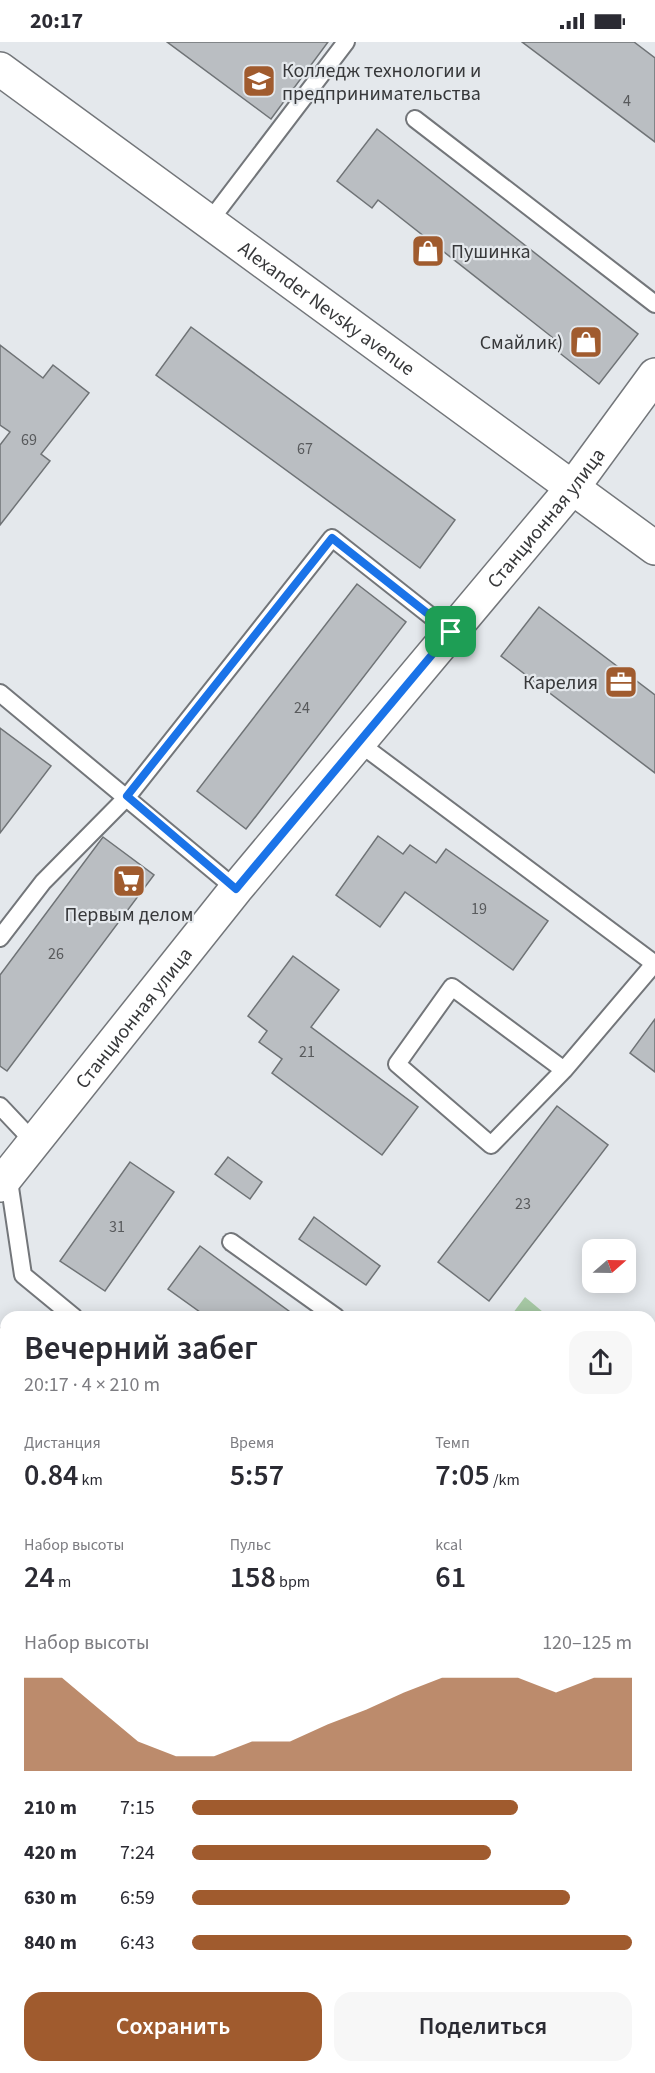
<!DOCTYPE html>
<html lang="ru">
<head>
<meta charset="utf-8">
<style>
  :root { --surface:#fff; --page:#f7f7f7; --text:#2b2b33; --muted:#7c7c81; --accent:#a05b2e }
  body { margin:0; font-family:"Source Sans 3",sans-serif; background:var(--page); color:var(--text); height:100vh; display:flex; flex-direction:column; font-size:22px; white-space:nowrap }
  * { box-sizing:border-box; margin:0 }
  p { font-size:20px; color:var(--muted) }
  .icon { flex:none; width:33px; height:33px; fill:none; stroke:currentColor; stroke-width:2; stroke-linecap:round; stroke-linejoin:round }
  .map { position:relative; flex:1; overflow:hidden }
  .details { position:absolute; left:0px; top:1269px; width:656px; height:762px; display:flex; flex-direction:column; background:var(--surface); border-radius:18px 18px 0 0; box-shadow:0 3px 15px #0003 }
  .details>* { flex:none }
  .needle { width:39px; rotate:70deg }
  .tools { position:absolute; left:582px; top:1197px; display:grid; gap:12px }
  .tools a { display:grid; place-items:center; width:54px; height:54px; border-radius:12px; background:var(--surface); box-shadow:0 3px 15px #0003; font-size:30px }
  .pin { position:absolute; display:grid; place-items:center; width:51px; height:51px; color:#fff; margin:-26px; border-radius:12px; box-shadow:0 3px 9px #0006 }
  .round { display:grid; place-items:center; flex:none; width:63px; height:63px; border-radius:18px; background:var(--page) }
  .headline { display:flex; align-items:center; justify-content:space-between; height:102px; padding:0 24px }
  h1 { font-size:33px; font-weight:600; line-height:45px }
  .figures { display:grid; grid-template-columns:repeat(3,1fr); gap:9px; height:102px; padding:6px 24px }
  .figures div { display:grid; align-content:center }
  .figures b { font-size:30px; font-weight:600 }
  .figures small { font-size:16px; font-weight:400 }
  .figures p { font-size:16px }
  .chart { height:168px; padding:12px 24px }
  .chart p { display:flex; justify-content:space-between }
  .chart svg { width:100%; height:108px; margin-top:6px; fill:var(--accent); opacity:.7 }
  .action { display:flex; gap:12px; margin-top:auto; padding:12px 24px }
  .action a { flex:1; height:69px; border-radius:18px; background:var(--accent); color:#fff; font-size:24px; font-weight:600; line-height:69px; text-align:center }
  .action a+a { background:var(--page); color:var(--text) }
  ul { padding:0 24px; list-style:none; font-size:20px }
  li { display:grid; grid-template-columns:96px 72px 1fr; align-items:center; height:45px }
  li i { height:15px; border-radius:8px; background:var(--accent) }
  .status { display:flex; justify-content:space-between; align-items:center; height:42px; padding:0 30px; background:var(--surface); direction:ltr }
  .status svg { height:16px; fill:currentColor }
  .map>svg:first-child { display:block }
  .green { fill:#a6c8a4 }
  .building { fill:#babec2; stroke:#6f7376; stroke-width:1.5 }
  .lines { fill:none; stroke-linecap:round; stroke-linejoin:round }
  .lane-casing { stroke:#73767a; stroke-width:20 }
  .street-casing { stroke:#73767a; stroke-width:36 }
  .secondary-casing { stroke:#73767a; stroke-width:36 }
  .lane { stroke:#fff; stroke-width:16 }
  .street { stroke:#fff; stroke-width:33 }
  .secondary { stroke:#fff; stroke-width:33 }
  .route-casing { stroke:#fff; stroke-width:12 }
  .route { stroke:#1a73e8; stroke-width:8 }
  .labels { text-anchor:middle; stroke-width:4.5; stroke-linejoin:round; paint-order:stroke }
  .number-label { font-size:16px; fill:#585a5c }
  .poi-label { font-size:20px; fill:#37383a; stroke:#e4e8ec; text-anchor:start }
  .street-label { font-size:20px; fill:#37383a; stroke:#e4e8ec }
</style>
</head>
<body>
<div class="status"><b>20:17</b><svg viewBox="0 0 49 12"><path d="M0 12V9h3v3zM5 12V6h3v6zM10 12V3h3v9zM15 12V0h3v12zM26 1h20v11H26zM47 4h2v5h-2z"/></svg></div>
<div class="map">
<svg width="655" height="2031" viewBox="0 0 655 2031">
  <rect width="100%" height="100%" fill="#e4e8ec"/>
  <path class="green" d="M525 1255 549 1275H510Z"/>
  <g class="building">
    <path d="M167 0H328L271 77Z"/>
    <path d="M522 0H634L655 16V100Z"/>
    <path d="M377 87 638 292 599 342 552 305 557 299 378 158 372 166 337 139Z"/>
    <path d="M191 285 455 478 420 526 156 333Z"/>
    <path d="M0 303 43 336 53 323 89 351 41 412 50 419 0 483V403L10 390 0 383Z"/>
    <path d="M357 542 406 580 246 787 197 749Z"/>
    <path d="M539 565 655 653V731L501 614Z"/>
    <path d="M0 686 51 724 0 791Z"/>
    <path d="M378 794 403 812 410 803 436 821 446 807 548 879 513 928 405 850 380 885 336 853Z"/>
    <path d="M103 795 154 833 7 1029 0 1024V933Z"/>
    <path d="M293 914 339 948 311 985 418 1065 382 1113 272 1031 282 1017 259 1000 267 989 248 974Z"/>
    <path d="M655 977V1030L630 1011Z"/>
    <path d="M557 1064 608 1103 489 1259 438 1220Z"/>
    <path d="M228 1115 262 1140 250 1157 215 1132Z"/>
    <path d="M130 1120 174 1150 105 1249 60 1219Z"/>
    <path d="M314 1175 380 1224 366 1243 299 1197Z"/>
    <path d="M200 1204 297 1275H207L168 1247Z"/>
    <path d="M6 1280V1344L0 1339V1287Z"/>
    <path d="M655 1306V1468L650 1464V1313Z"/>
    <path d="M0 1517 6 1520V1598L0 1593Z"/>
    <path d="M650 1647 655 1651V1718L650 1714Z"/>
    <path d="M0 1658 6 1662V1710L0 1717Z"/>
    <path d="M6 2019V2025H67L64 2031H0Z"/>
    <path d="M611 2025H636L644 2031H607Z"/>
  </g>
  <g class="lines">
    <defs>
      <g id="lane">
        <path d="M415 77 655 262"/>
        <path d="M209 180 346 0"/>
        <path d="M0 651 236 847"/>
        <path d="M359 701 655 922"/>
        <path d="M0 896 43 840 127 755 332 496 451 590"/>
        <path d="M564 1028 452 945 397 1022 491 1103 564 1028 654 922"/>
        <path d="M0 1064 33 1099"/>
        <path d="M8 1132 23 1233 74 1275"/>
        <path d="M231 1200 336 1275"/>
        <path d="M0 1432 6 1435"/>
        <path d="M650 1612 655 1616"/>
        <path d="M0 1629 6 1634"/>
        <path d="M650 2000 655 2004"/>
        <path d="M507 2025 515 2031"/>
        <path d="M118 2031 121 2025"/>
      </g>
      <g id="street">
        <path id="s1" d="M0 1143 236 847 573 445 655 333"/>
      </g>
      <g id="secondary">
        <path id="s2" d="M0 27 655 506"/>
      </g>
    </defs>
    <use href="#lane" class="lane-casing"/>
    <use href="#street" class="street-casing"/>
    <use href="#secondary" class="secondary-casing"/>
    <use href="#lane" class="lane"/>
    <use href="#street" class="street"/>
    <use href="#secondary" class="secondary"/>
  </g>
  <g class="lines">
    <defs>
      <path id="route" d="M332 496 451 590 236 847 127 754Z"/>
    </defs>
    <use href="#route" class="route-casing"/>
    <use href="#route" class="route"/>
  </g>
  <defs>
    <symbol id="university-square" viewBox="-11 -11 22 22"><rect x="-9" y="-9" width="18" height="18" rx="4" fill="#a05b2e" stroke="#e4e8ec"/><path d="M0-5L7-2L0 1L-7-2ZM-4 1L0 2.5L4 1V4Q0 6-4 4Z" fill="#fff"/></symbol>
    <symbol id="shop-square" viewBox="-11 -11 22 22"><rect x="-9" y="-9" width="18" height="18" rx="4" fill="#a05b2e" stroke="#e4e8ec"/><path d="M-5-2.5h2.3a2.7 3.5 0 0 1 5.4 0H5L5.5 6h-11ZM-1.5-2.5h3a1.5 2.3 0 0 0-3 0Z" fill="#fff"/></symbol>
    <symbol id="office-square" viewBox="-11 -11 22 22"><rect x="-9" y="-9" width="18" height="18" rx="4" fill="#a05b2e" stroke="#e4e8ec"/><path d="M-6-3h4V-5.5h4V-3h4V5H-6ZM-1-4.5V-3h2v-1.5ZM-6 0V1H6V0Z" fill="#fff"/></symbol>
    <symbol id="supermarket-square" viewBox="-11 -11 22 22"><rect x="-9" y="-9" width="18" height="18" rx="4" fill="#a05b2e" stroke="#e4e8ec"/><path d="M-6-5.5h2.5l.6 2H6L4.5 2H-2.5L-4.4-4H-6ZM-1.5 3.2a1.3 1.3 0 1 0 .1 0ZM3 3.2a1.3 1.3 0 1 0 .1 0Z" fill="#fff"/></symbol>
  </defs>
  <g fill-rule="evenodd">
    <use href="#university-square" x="240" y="20" width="38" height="38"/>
    <use href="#shop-square" x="409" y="190" width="38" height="38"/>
    <use href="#shop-square" x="567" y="281" width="38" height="38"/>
    <use href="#office-square" x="602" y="621" width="38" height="38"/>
    <use href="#supermarket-square" x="110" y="820" width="38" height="38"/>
  </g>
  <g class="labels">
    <g class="number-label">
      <text x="627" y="64">4</text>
      <text x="29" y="403">69</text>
      <text x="305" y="412">67</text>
      <text x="302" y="671">24</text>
      <text x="479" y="872">19</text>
      <text x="56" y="917">26</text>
      <text x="307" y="1015">21</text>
      <text x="523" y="1167">23</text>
      <text x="117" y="1190">31</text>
    </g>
    <g class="poi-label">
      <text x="282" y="35">Колледж технологии и<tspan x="282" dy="23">предпринимательства</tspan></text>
      <text x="451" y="216">Пушинка</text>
      <text x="563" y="307" text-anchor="end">Смайлик)</text>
      <text x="598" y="647" text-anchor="end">Карелия</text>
      <text x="129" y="879" text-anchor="middle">Первым делом</text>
    </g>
    <g class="street-label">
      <text dy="7" stroke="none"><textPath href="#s2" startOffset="405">Alexander Nevsky avenue</textPath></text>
      <text dy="7" stroke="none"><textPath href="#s1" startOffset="862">Станционная улица</textPath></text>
      <text dy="7" stroke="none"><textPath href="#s1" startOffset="214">Станционная улица</textPath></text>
    </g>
  </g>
</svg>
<div class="tools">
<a><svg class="needle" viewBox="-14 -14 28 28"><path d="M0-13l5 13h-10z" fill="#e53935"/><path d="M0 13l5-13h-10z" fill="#7c7c81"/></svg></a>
</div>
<div class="pin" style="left:451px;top:590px;background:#1e9e55"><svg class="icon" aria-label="arrive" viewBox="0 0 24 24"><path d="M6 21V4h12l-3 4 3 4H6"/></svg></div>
<section class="details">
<div class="headline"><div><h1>Вечерний забег</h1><p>20:17 · 4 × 210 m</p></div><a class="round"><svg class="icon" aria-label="share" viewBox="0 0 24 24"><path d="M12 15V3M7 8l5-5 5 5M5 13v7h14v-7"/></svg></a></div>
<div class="figures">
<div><p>Дистанция</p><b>0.84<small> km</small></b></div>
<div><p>Время</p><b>5:57</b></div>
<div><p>Темп</p><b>7:05<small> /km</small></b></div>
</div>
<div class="figures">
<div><p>Набор высоты</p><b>24<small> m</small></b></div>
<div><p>Пульс</p><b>158<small> bpm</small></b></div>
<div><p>kcal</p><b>61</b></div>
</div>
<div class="chart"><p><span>Набор высоты</span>120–125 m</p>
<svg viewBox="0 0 160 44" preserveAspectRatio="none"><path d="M0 44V6L10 6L20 19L30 32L40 38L50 38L60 32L70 32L80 25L90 19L100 12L110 6L120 6L130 6L140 12L150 6L160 6V44z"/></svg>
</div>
<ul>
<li><b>210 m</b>7:15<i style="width:74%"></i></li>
<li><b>420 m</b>7:24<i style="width:68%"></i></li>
<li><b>630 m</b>6:59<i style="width:86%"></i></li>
<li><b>840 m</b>6:43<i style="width:100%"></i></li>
</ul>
<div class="action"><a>Сохранить</a><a>Поделиться</a></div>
</section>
</div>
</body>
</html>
